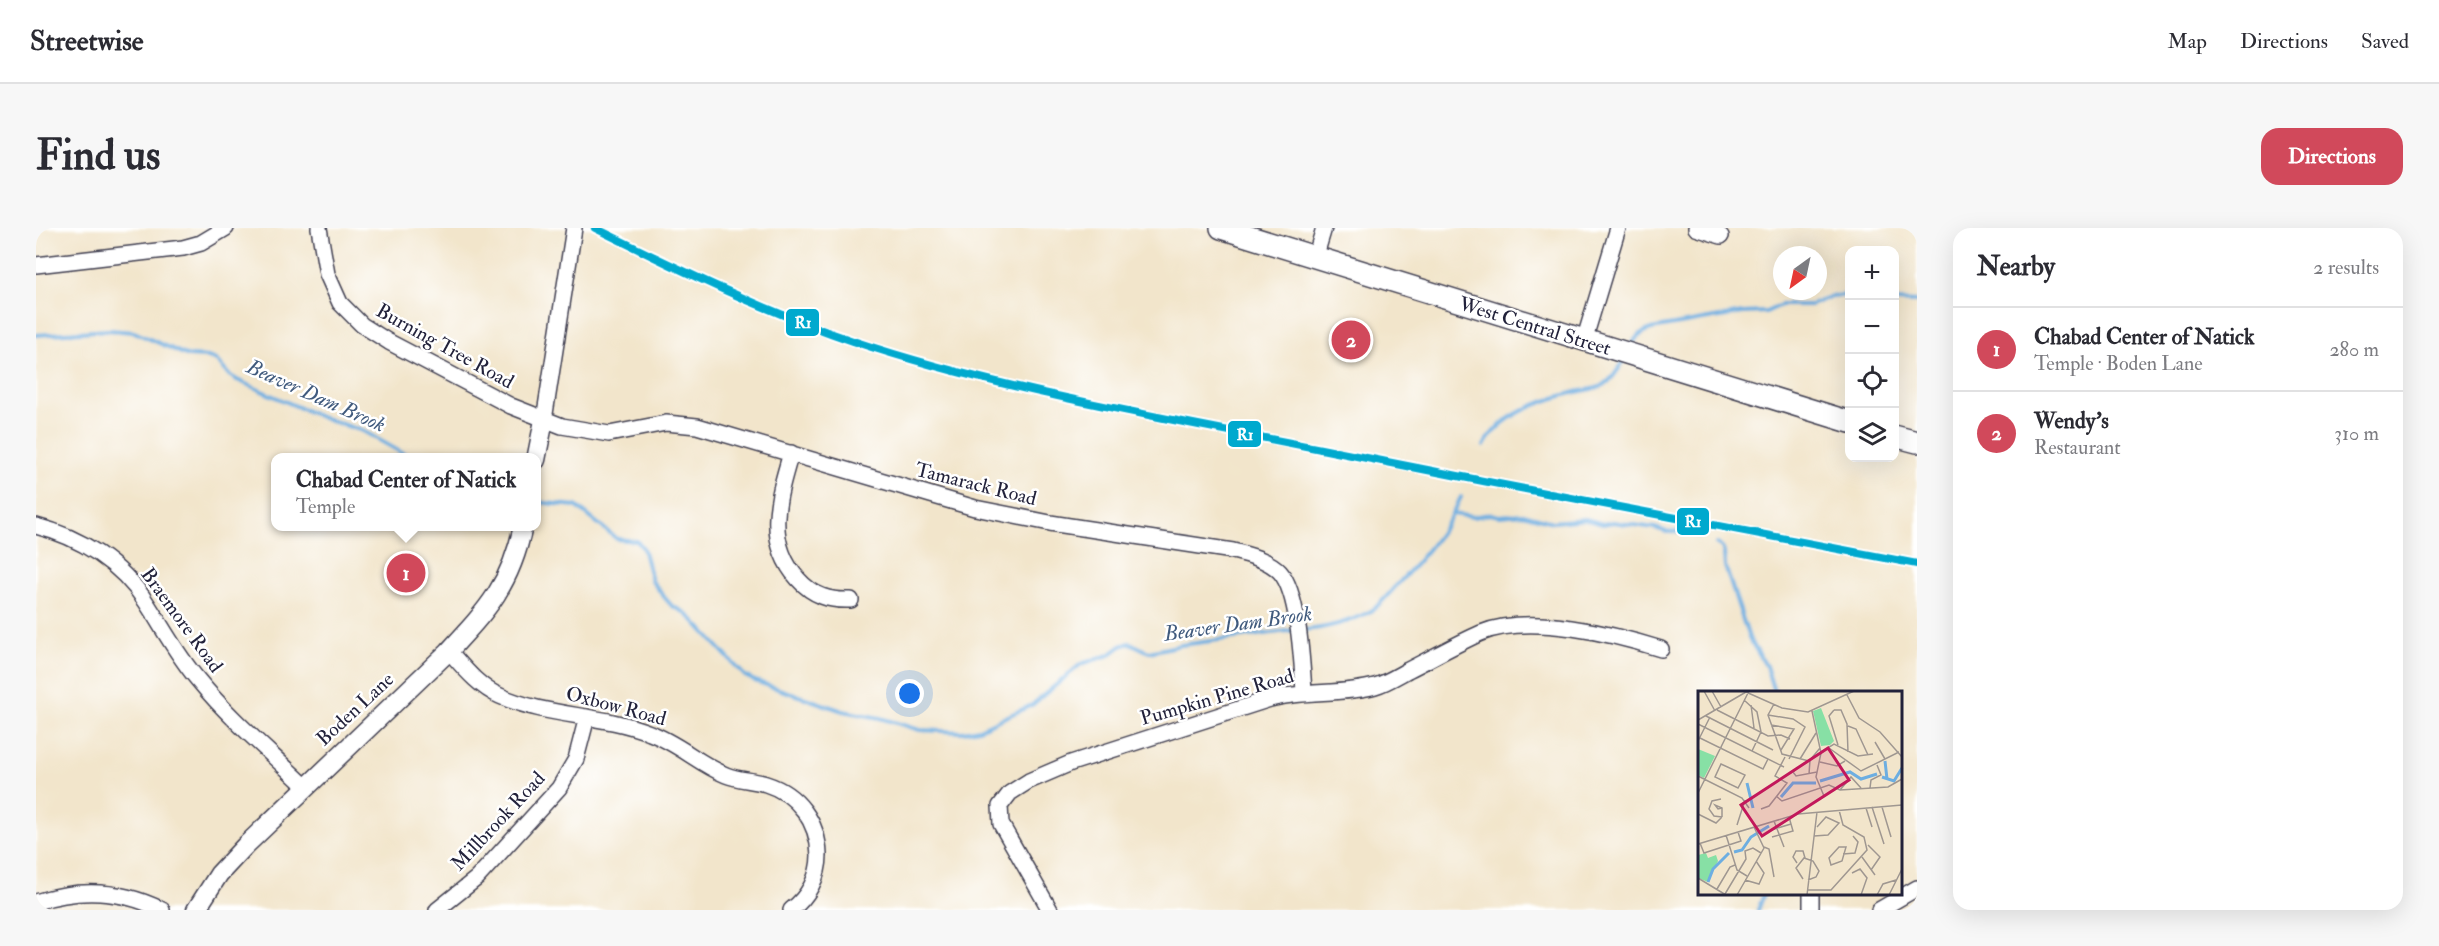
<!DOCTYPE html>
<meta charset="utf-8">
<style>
:root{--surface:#fff;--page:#f7f7f7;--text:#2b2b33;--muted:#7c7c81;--line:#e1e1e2;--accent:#d1495b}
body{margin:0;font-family:"IM FELL Double Pica",serif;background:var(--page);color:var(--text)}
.controls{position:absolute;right:18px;top:18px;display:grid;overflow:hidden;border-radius:12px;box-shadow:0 6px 24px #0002}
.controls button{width:54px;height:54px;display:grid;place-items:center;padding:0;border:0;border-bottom:2px solid var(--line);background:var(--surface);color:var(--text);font:30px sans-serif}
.compass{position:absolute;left:1737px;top:18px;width:54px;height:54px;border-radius:50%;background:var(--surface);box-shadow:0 6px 24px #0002;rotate:213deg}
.you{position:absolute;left:874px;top:466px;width:21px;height:21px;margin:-15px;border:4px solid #fff;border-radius:50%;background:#1a73e8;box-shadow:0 0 0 9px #1a73e833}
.badge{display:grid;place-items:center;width:39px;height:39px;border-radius:50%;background:var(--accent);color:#fff;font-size:20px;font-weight:700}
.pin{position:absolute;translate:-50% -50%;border:3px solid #fff;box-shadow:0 2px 6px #0006}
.popup{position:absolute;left:235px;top:225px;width:270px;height:78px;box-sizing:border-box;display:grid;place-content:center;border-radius:12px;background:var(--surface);filter:drop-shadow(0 2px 4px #0005);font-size:20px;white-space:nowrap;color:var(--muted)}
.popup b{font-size:22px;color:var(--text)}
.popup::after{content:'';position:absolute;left:50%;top:100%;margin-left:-12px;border:12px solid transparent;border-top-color:var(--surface)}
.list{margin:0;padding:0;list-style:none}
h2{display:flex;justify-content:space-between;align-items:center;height:78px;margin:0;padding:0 24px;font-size:26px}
h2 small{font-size:20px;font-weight:400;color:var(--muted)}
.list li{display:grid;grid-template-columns:39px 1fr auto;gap:18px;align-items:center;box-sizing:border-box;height:84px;padding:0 24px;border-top:2px solid var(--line)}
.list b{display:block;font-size:22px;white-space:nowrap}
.list p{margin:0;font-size:20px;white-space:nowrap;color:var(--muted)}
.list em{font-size:20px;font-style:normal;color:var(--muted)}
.icon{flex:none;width:33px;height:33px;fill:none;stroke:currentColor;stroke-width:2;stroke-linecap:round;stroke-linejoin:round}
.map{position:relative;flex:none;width:1881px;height:682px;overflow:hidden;border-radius:18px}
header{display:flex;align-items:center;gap:36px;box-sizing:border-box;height:84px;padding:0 30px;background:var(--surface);border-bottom:2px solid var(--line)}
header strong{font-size:28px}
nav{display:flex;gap:33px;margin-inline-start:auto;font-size:21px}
.intro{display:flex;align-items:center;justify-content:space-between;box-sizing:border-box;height:144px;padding:0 36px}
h1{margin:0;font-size:42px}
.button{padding:15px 27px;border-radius:18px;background:var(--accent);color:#fff;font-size:21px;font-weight:700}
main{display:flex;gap:36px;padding:0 36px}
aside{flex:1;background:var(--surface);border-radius:18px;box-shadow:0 6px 24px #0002}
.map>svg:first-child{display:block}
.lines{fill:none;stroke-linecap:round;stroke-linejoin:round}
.stream{stroke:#6daee1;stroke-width:4}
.minor-casing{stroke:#413f51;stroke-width:18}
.tertiary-casing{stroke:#413f51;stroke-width:21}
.secondary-casing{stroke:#413f51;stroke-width:24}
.minor{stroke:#fff;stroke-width:15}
.tertiary{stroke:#fff;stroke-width:18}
.secondary{stroke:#fff;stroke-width:21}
.rail-1-casing{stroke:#fff;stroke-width:12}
.rail-1{stroke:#00a9ce;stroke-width:8}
.labels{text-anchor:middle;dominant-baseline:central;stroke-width:5;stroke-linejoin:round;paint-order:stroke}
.street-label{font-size:20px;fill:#22223b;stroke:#fff}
.water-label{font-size:21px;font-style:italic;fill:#405a7d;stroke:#fff}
.inset-river{fill:none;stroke:#6daee1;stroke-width:3}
.inset-road{fill:none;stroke:#9f9791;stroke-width:1.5}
.view{fill:#c2185b;fill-opacity:0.15;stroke:#c2185b;stroke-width:3}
.inset-edge{fill:none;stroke:#22223b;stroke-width:3}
.line-badge{stroke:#fff;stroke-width:2}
.badge-label{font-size:16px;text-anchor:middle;font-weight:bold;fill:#fff}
</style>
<header>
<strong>Streetwise</strong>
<nav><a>Map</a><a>Directions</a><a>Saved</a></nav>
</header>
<div class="intro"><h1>Find us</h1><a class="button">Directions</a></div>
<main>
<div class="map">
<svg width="1881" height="682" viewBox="0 0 1881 682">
<rect width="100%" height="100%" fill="#fff"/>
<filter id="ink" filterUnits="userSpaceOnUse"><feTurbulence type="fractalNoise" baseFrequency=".0167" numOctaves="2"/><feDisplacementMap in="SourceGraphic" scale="12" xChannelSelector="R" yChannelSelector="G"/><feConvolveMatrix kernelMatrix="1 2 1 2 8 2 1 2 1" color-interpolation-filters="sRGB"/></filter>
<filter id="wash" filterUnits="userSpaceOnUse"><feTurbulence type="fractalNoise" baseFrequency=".008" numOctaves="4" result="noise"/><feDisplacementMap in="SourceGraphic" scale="24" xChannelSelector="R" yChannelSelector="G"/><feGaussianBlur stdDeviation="1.35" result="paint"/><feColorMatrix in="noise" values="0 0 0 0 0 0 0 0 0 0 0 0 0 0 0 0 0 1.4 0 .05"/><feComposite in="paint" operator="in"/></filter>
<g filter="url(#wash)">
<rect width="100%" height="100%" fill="#f2e5cb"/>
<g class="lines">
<path class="stream" d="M1858 73 1881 74
M0 107 73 102 98 104 152 128 172 129 180 132 193 147 201 152 287 190 327 203 375 230
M1594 120C1599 110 1604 105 1615 101L1707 85 1730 84 1745 77H1775L1796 68 1814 67
M1448 218C1463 187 1505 173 1536 165 1547 162 1558 162 1568 157 1577 151 1583 141 1588 132
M500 274 540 278 581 311 601 313 607 320 616 353 629 370 636 378 648 384 658 393 709 448 719 453 807 483 844 490 884 502 927 504 943 501 996 477 1045 436 1073 427 1085 418 1094 415 1113 424 1145 417 1259 402
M1417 286 1437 289 1454 286 1463 288 1487 286 1517 294 1549 291 1567 296 1577 294 1619 300 1631 304 1647 303 1663 308
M1681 316 1686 319 1688 325 1689 338 1713 410 1730 438 1738 464
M1266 402C1288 401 1314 394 1333 384 1344 378 1351 367 1360 358 1386 330 1409 304 1425 269
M1722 682 1728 666"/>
</g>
</g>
<g filter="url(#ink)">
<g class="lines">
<g class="minor-casing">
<path id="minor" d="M283 0 291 46 304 75 326 97 353 114 475 178 526 198 573 206 630 195 661 198 939 280 1014 295 1197 323C1213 327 1233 332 1244 344 1263 365 1266 436 1268 464
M1660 0 1685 8
M1279 30 1288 0
M0 37 147 20 165 15 190 0
M1548 113 1582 0
M508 192 538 0
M755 225C742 269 728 313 762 351 777 368 794 373 815 372
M0 298C44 309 85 335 110 374 127 400 142 429 163 453 194 491 234 524 270 559
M413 423C428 440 443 459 464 468 511 489 567 486 614 505 642 515 663 536 690 547 702 552 717 552 730 556 762 566 782 594 783 627 783 649 772 669 755 682
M1775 666V682
M0 674C43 660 86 662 126 682
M401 682 441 650 523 560 540 531 551 489
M1014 682 965 596 964 578 974 565 993 553 1035 535 1234 471C1269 462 1306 467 1339 458 1350 455 1361 448 1372 442 1396 430 1420 416 1445 405 1493 385 1577 406 1625 421
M1843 682 1881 660"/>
</g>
<g class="tertiary-casing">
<path id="tertiary" d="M500 232 508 192
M160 682 183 646 209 618 413 423C452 381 475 356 487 298"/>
</g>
<g class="secondary-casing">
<path id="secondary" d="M1185 0 1814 194
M1858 208 1881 214"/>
</g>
<use href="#minor" class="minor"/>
<use href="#tertiary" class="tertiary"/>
<use href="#secondary" class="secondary"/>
<g class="rail-1-casing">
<path id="rail-1" d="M559 0C644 42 728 83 817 113 967 163 1125 189 1280 220 1480 260 1680 298 1881 336"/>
</g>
<use href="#rail-1" class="rail-1"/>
</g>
</g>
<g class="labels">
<g class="street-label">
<text transform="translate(1499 98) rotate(17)">West Central Street</text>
<text transform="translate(409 118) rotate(29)">Burning Tree Road</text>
<text transform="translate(940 256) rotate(14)">Tamarack Road</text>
<text transform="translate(146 392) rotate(54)">Braemore Road</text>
<text transform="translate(1181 469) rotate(-16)">Pumpkin Pine Road</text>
<text transform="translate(580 478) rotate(15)">Oxbow Road</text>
<text transform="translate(319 481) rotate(-43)">Boden Lane</text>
<text transform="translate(462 593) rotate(-47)">Millbrook Road</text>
</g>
<g class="water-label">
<text transform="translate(280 168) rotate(24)">Beaver Dam Brook</text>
<text transform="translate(1202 396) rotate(-8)">Beaver Dam Brook</text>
</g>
</g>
<g transform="translate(1662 463)">
<rect width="204" height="204" fill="#f2e5cb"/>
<path d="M123 17 136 50 132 54 123 55 115 20ZM0 58 17 65 6 87 0 84ZM8 162 10 167 18 164 20 170 10 191 0 187V164Z" fill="#87e0a5"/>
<path class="inset-river" d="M187 70 189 88M184 86 196 90 204 77M122 90 152 81 163 88 179 83M49 92 55 117M83 106 95 92H118M36 161 44 159 53 146 71 135M10 191 15 178 31 162"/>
<path class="inset-road" d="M6 0 17 20M14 0 23 16M48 1 84 17 110 21 156 0M149 4 161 27 182 41 204 66M46 9 59 21 63 41 54 60M76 13 70 24 84 63 111 70M53 14 56 37M19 19 70 45 83 44 92 48M136 19H143L149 33 150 61M136 19 131 25 140 54M114 20 123 62 118 86 126 105M70 24 95 28 107 36 91 68M8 25 75 59M0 29 48 1M0 33 86 76M73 34 96 38 83 59M150 35 158 38 170 64M2 47 65 78 70 68M0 50 12 26M177 51 187 68M131 57 163 80 201 61M123 61 136 53 160 65 175 63M102 68 118 42M122 71 139 75 147 70M23 73 47 84 40 97 17 86ZM99 77 95 81 98 85 119 81M111 83 112 69 122 57M0 85 44 107 51 117M172 97 173 89 183 84 179 74M142 99 153 86 163 97M0 102 51 0M78 105 84 110 131 94 142 99 190 96 204 88M23 108 14 110 11 118 16 125 24 126M174 116 186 153M184 116 193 146M168 117 174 136M63 118 71 115 89 92 77 85 87 66M0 123 18 132 24 126M24 126V117L17 114 20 118 24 117M76 130 86 156M39 134 47 109M73 139 93 133M28 144 39 179 49 185M116 145 130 144 141 132 128 126 119 136M74 146 95 140 91 126M2 152 6 162 43 150 40 141M0 153 100 123 204 114M170 154 182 166 173 179M66 156 71 158 76 186M141 156H148L144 170 133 174 131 167ZM145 163 157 162 160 151 155 145M164 166 177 184M99 172 95 166 98 160H105L107 167M154 182 162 178 169 187 163 204M0 187 28 204M105 188 98 177 106 167 115 170 121 180 118 186 110 189M47 189 61 193 66 182 58 170M19 198 32 176 37 174M109 199H133L169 159 166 146 145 134 141 119M27 203 48 168 47 160 55 157 63 162M39 204 66 157 56 136M109 204 119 121M179 204 185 193 198 189M191 204 204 178"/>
<path class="view" d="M130 57 151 89 64 145 43 114Z"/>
<rect width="204" height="204" class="inset-edge"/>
</g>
<g class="line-badge">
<rect x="749" y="80" width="35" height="29" rx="6" fill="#00a9ce"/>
<rect x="1191" y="192" width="35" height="28" rx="6" fill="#00a9ce"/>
<rect x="1640" y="279" width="34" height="29" rx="6" fill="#00a9ce"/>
</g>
<g class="badge-label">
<text x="767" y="100">R1</text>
<text x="1209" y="212">R1</text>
<text x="1657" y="299">R1</text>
</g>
</svg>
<div class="controls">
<button>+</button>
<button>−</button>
<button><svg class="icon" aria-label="locate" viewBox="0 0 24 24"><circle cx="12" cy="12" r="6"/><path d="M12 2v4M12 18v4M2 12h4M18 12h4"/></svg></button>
<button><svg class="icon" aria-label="layers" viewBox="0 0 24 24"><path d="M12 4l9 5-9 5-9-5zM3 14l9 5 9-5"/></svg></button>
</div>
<svg class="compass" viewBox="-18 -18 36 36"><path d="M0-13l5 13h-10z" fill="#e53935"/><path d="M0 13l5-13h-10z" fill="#7c7c81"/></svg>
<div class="you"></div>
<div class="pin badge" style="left:370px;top:345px">1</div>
<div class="popup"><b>Chabad Center of Natick</b>Temple</div>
<div class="pin badge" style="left:1315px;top:112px">2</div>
</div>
<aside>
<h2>Nearby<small>2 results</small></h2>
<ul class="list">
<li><span class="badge">1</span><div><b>Chabad Center of Natick</b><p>Temple · Boden Lane</p></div><em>280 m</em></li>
<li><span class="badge">2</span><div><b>Wendy's</b><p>Restaurant</p></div><em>310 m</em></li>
</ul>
</aside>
</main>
